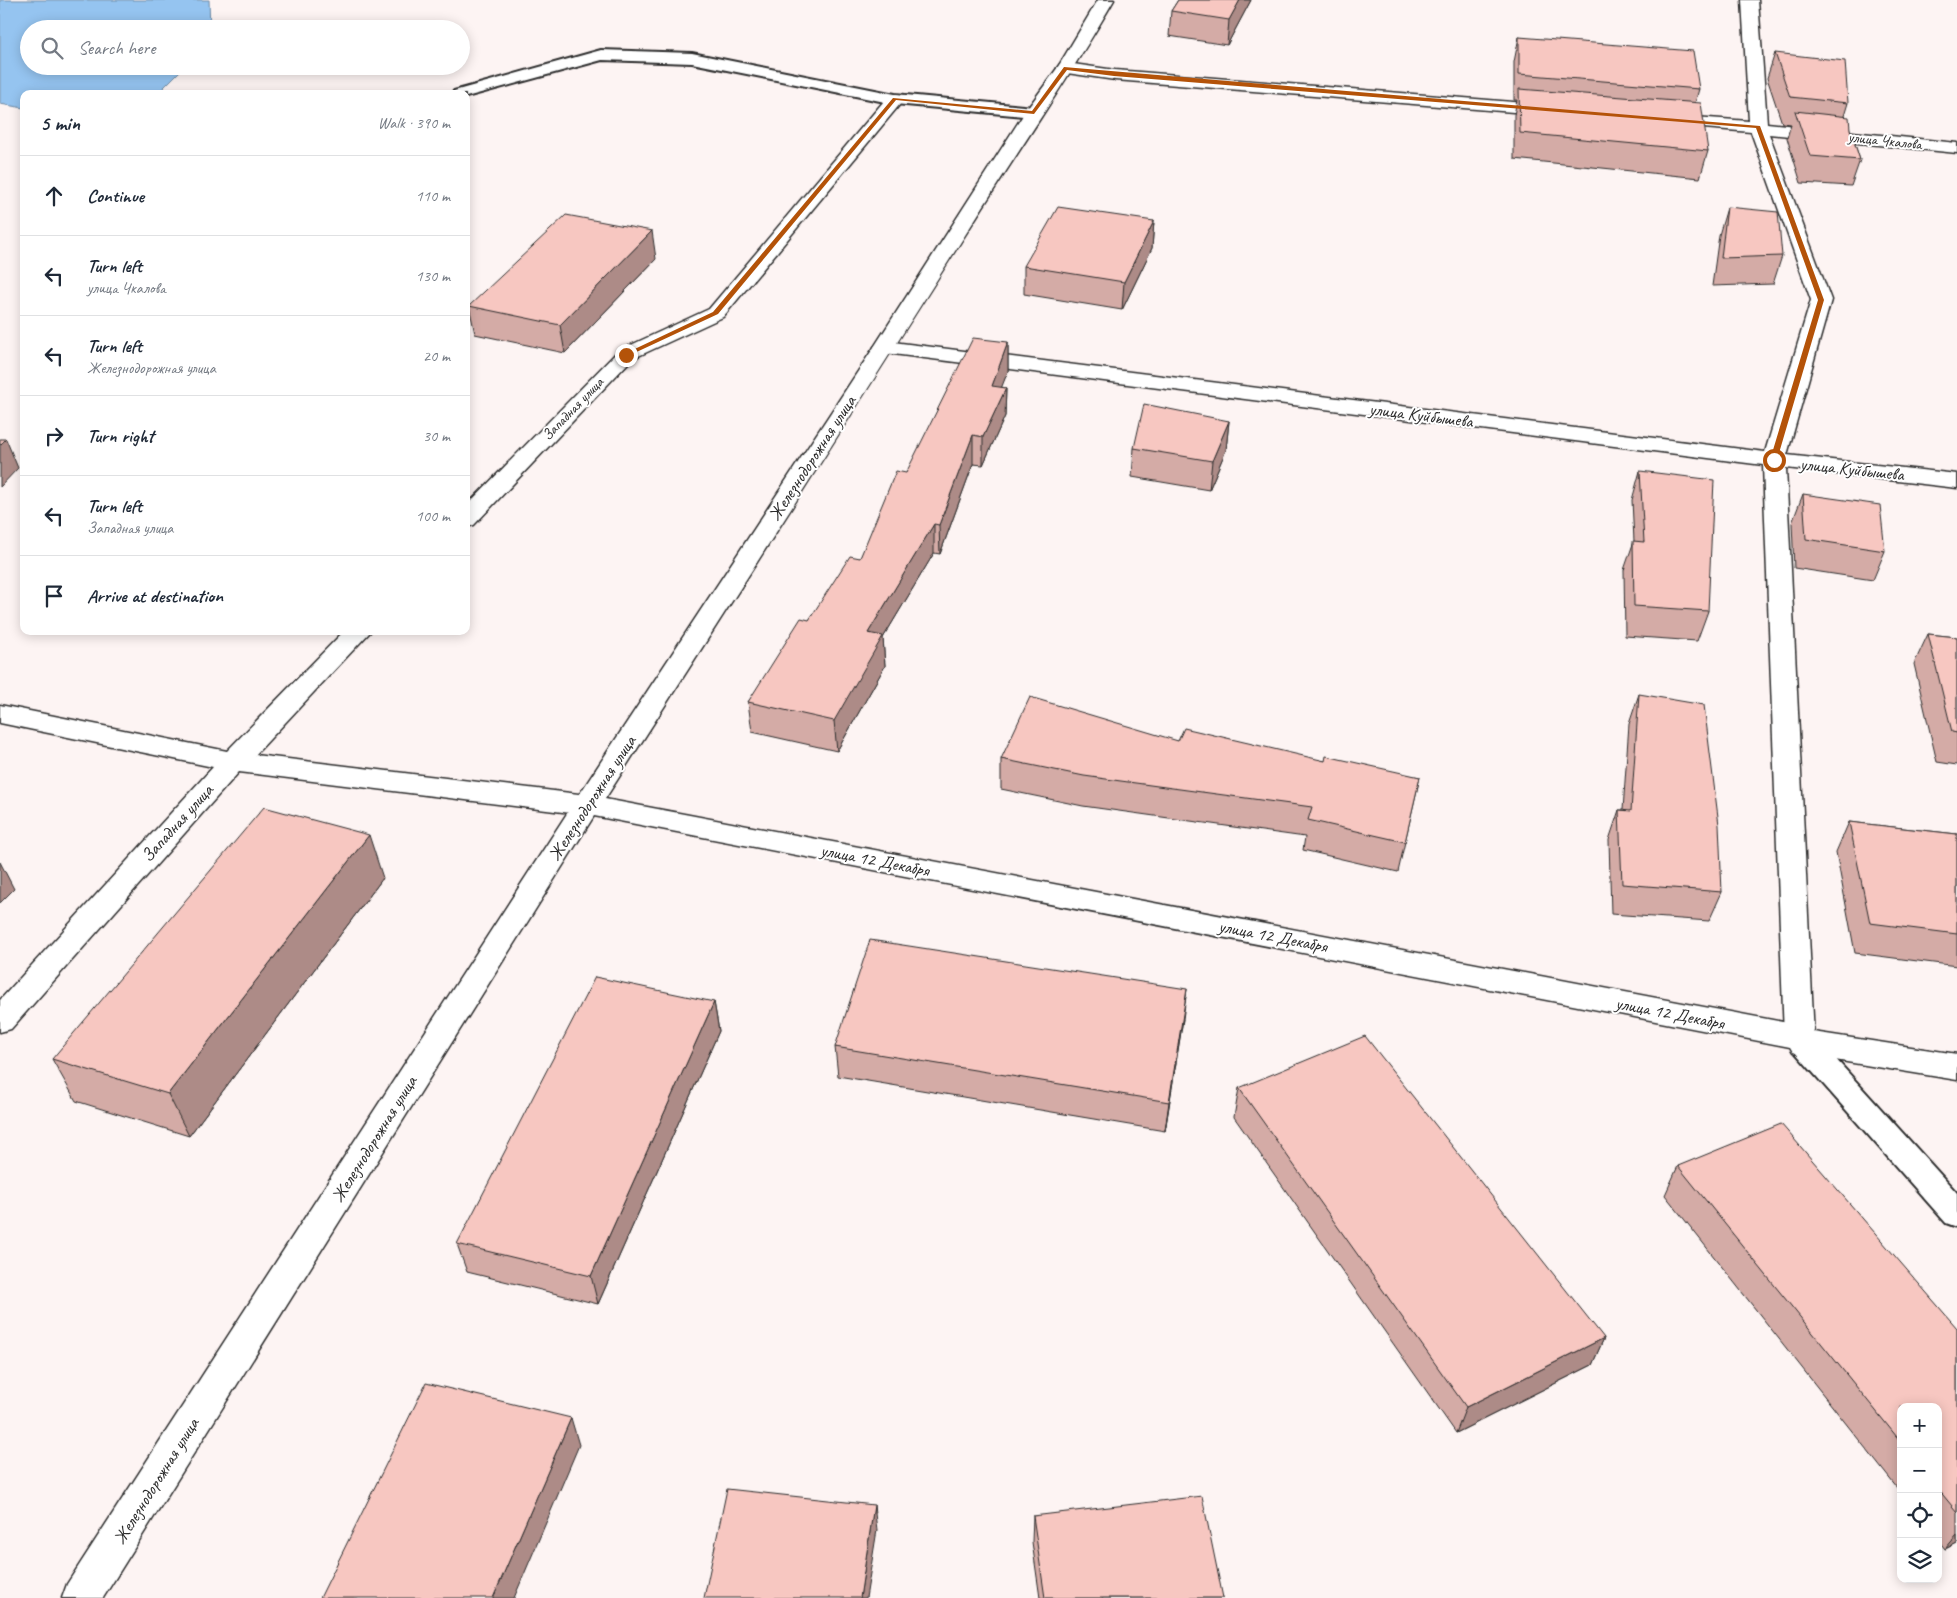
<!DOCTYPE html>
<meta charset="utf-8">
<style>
:root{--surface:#fff;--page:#f6f6f7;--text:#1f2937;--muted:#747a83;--line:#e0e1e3}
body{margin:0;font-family:Caveat,sans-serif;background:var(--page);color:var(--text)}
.controls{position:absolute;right:15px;bottom:15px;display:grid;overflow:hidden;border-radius:10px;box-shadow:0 2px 12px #0003}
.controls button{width:45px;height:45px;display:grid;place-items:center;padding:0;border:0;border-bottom:1px solid var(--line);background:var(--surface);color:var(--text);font:25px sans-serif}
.stop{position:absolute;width:15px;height:15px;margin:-11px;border:4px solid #b45309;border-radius:50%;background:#fff}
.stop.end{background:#b45309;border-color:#fff;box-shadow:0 1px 5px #0008}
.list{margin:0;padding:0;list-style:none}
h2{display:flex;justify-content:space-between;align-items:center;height:65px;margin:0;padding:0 20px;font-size:21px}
h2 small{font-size:16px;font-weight:400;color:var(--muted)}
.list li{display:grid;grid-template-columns:32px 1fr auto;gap:15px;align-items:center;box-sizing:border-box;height:80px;padding:0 20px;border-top:1px solid var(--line)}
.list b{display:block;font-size:19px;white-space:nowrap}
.list p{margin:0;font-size:16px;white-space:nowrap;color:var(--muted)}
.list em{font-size:16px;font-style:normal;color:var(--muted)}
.icon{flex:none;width:28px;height:28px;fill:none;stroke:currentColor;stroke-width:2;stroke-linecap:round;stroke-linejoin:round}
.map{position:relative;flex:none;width:1957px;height:1598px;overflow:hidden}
.search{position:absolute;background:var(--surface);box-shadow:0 2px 12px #0003;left:20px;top:20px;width:450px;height:55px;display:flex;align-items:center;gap:12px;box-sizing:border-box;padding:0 18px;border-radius:28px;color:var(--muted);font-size:19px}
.panel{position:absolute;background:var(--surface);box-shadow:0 2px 12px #0003;left:20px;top:90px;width:450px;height:545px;border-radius:10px}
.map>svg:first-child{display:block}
.water{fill:#95c4f0;stroke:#6b87a1}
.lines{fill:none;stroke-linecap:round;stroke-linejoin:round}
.lane-casing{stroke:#2b2b2b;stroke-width:4}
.street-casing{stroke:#2b2b2b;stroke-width:3}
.secondary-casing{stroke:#2b2b2b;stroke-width:3}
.lane{fill:#fff;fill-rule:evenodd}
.street{fill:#fff;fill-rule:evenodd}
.secondary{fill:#fff;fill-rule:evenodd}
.wall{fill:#d4aba6;stroke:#2b2b2b}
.shaded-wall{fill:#ad8b87;stroke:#2b2b2b}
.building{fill:#f7c7c1;stroke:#2b2b2b}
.route{fill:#b45309}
.labels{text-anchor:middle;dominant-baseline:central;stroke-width:4;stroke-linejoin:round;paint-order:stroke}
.far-street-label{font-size:15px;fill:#2b2b2b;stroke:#fff}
.street-label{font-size:18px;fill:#2b2b2b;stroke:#fff}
</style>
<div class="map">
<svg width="1957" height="1598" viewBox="0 0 1957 1598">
<rect width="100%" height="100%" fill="#fdf4f3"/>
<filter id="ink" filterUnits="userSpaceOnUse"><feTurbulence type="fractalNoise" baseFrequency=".02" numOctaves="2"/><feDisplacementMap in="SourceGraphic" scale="10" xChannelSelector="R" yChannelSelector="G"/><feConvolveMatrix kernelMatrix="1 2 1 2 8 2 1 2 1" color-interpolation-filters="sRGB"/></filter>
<g filter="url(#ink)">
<path class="water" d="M0 0H209L210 29H29V66H185L157 94H24V108L0 104Z"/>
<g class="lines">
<g class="lane-casing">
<path id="lane" d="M601 50 692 53 895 94 1034 107 1040 109 1042 112 1040 115 1034 117 895 104 692 63 602 60 466 97V94H452L454 91Z
M1804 1032 1814 1035 1957 1193V1227L1946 1223 1794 1051 1790 1043 1794 1035Z"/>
</g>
<g class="street-casing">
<path id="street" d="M1742 0H1758L1767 123 1957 143V153L1769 134 1831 300 1787 455 1957 474V488L1786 468 1814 1037 1810 1046 1799 1049 1788 1046 1784 1037 1763 465 885 353 878 351 874 347 878 343 885 341 1765 452 1811 300 1751 132 1667 125 1661 124 1658 120 1661 116 1667 115 1749 121Z
M1066 63 1115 70 1552 105 1558 106 1561 110 1558 114 1552 115 1115 80 1060 72 1057 68 1060 64Z
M895 94 901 95 904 99 901 103 723 317 632 359 474 525 466 527V506L618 351 709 309 889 95Z
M344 631H371L255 755 587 795 597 798 601 805 597 812 587 815 239 772 11 1029 0 1032V1000L213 767 0 723V705L227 751Z"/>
</g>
<g class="secondary-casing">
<path id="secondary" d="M1098 0H1114C1072 73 1024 142 979 213 856 409 730 604 605 799L1799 1025 1810 1028 1813 1032 1957 1054V1080L1804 1055 1793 1052 1790 1047 594 816 103 1598H62L67 1584 577 798 874 347 1025 112 1058 67Z"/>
</g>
<use href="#lane" class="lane"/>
<use href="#street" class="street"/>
<use href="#secondary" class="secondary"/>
</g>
<path class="wall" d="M1178 0H1251L1227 45 1169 36 1171 11Z
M1519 37 1699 89 1695 103 1708 151 1700 178 1514 159V115L1517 100H1514V62Z
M1775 53 1848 103 1844 116 1850 129 1860 160 1851 186 1801 183 1787 138 1791 124 1782 123 1767 78Z
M1727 208 1782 256 1773 284 1712 286 1719 235Z
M1154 221 1152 248 1122 310 1024 294V266Z
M656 259 565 353 475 334 469 306Z
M1008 342V371L1001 387 1006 388 1005 416 983 465 973 464 940 554 934 553 883 638 885 666 837 751 752 732 748 702 809 620 860 558 906 473Z
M1229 421 1226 450 1209 490 1132 477 1134 448Z
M1640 471 1708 611 1697 641 1625 636 1624 570 1634 541 1632 500Z
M1803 494 1885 551 1873 580 1794 568 1792 523Z
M1928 634 1957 637V765L1937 762 1914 664Z
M1639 694 1722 892 1709 921 1611 914 1609 840 1619 810H1623L1629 724Z
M1178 741 1325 761 1420 777 1398 872 1303 850 1305 837 1083 806 1001 789V759Z
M1849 822 1957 834V966L1855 953 1836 852Z
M383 878 189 1136 76 1101 52 1059Z
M714 1002 719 1031 598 1304 467 1272 457 1244Z
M1183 1019 1165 1131 838 1076 835 1047Z
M1239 1088 1604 1338 1592 1365 1456 1433 1234 1117Z
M1678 1166 1957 1328V1543L1945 1549 1938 1540V1407H1901V1493L1665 1195Z
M1033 1516 1223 1598H1040L1032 1542Z"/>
<path class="shaded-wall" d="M1240 0H1251L1227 45 1229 20Z
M1154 221 1152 248 1122 310 1124 282Z
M652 231 656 259 565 353 560 325Z
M1008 342V371L991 414 992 386Z
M1006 388 1005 416 983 465V437Z
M1229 421 1226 450 1209 490 1212 461Z
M973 435V464L940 554 939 525Z
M6 439 18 468 0 487V445Z
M934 524V553L883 638 885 666 837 751 834 721 868 633Z
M369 835 383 878 189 1136 168 1094Z
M0 862 14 889 0 903Z
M1187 989 1183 1019 1165 1131 1169 1102Z
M714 1002 719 1031 598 1304 591 1276Z
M1604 1338 1592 1365 1456 1433 1466 1407Z
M571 1418 579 1445 514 1598H493Z
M874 1505 877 1530 866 1598H860Z
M1957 1535V1543L1945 1549Z"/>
<path class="building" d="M1178 0H1240L1229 20 1171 11Z
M1519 37 1693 51 1699 89 1519 74Z
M1775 53 1845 61 1848 103 1790 97Z
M1519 89 1701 103 1708 151 1520 133Z
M1795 111 1849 117 1850 129 1860 160 1810 156Z
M1058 207 1154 221 1124 282 1024 266Z
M1727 207 1778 212 1782 256 1721 258Z
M566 215 652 231 560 325 469 306Z
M973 338 1008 342 992 386 1006 388 983 437 973 435 939 525 934 524 868 633 883 636 834 721 748 702 801 618 809 620 850 556 860 558 896 471 906 473Z
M1144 404 1229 421 1212 461 1134 448Z
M0 439H6L0 445Z
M1640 471 1714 480 1708 611 1634 606 1633 541 1644 542Z
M1803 494 1880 505 1885 551 1806 539Z
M1928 634 1957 637V733L1952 732Z
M1639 694 1704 705 1719 825 1722 892 1622 884 1619 810 1631 811Z
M1030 697 1178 741 1184 728 1325 761 1326 756 1420 777 1405 842 1308 820 1312 807 1084 776 1001 759Z
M264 807 369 835 168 1094 52 1059Z
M1849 822 1957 834V934L1870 923Z
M870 940 1187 989 1169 1102 835 1047Z
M595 977 714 1002 591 1276 457 1244Z
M1365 1036 1604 1338 1466 1407 1239 1088Z
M1781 1124 1957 1328V1512L1938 1489V1407H1901V1442L1678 1166Z
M426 1383 571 1418 493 1598H320Z
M727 1489 874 1505 860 1598H704Z
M1202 1496 1223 1598H1045L1033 1516Z"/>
</g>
<path class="route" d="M1064 67 1760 126 1824 300 1777 460 1774 462 1770 460 1818 300 1756 128 1114 76 1067 70 1034 114 896 100 718 314 628 356 622 355 713 312 893 98 1032 111Z"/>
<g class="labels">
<g class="far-street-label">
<text transform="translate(1885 141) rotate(6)">улица Чкалова</text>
<text transform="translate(573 409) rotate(-46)">Западная улица</text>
</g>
<g class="street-label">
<text transform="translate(1421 415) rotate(7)">улица Куйбышева</text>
<text transform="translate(812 458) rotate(-57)">Железнодорожная улица</text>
<text transform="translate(1852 469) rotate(6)">улица Куйбышева</text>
<text transform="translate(592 798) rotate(-57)">Железнодорожная улица</text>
<text transform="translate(177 823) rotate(-48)">Западная улица</text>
<text transform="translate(875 860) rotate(11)">улица 12 Декабря</text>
<text transform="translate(1273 936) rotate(11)">улица 12 Декабря</text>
<text transform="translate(1670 1013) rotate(11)">улица 12 Декабря</text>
<text transform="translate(374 1139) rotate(-58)">Железнодорожная улица</text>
<text transform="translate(156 1481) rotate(-58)">Железнодорожная улица</text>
</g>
</g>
</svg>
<div class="controls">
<button>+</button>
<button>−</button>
<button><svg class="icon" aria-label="locate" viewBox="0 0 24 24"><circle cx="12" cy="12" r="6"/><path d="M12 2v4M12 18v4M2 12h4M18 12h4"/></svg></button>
<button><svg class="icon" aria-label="layers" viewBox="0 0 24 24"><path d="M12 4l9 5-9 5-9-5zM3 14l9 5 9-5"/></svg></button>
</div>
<div class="stop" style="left:1774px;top:460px"></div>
<div class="stop end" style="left:626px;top:355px"></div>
<div class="search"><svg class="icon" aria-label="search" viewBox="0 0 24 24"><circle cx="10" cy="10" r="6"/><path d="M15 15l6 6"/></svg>Search here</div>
<section class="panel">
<h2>5 min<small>Walk · 390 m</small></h2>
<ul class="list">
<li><svg class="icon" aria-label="ahead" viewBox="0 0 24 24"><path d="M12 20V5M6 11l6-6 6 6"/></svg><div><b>Continue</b></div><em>110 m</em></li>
<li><svg class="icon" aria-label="left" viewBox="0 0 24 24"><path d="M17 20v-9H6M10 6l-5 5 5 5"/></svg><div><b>Turn left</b><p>улица Чкалова</p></div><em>130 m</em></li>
<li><svg class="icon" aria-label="left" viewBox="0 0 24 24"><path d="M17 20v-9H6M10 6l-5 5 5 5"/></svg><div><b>Turn left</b><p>Железнодорожная улица</p></div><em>20 m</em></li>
<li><svg class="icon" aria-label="right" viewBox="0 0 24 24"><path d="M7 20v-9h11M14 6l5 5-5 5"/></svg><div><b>Turn right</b></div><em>30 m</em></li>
<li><svg class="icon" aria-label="left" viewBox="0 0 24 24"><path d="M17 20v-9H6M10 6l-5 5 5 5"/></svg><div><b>Turn left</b><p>Западная улица</p></div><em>100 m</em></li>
<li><svg class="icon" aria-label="arrive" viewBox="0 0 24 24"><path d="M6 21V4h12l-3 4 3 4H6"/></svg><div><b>Arrive at destination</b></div></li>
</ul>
</section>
</div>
